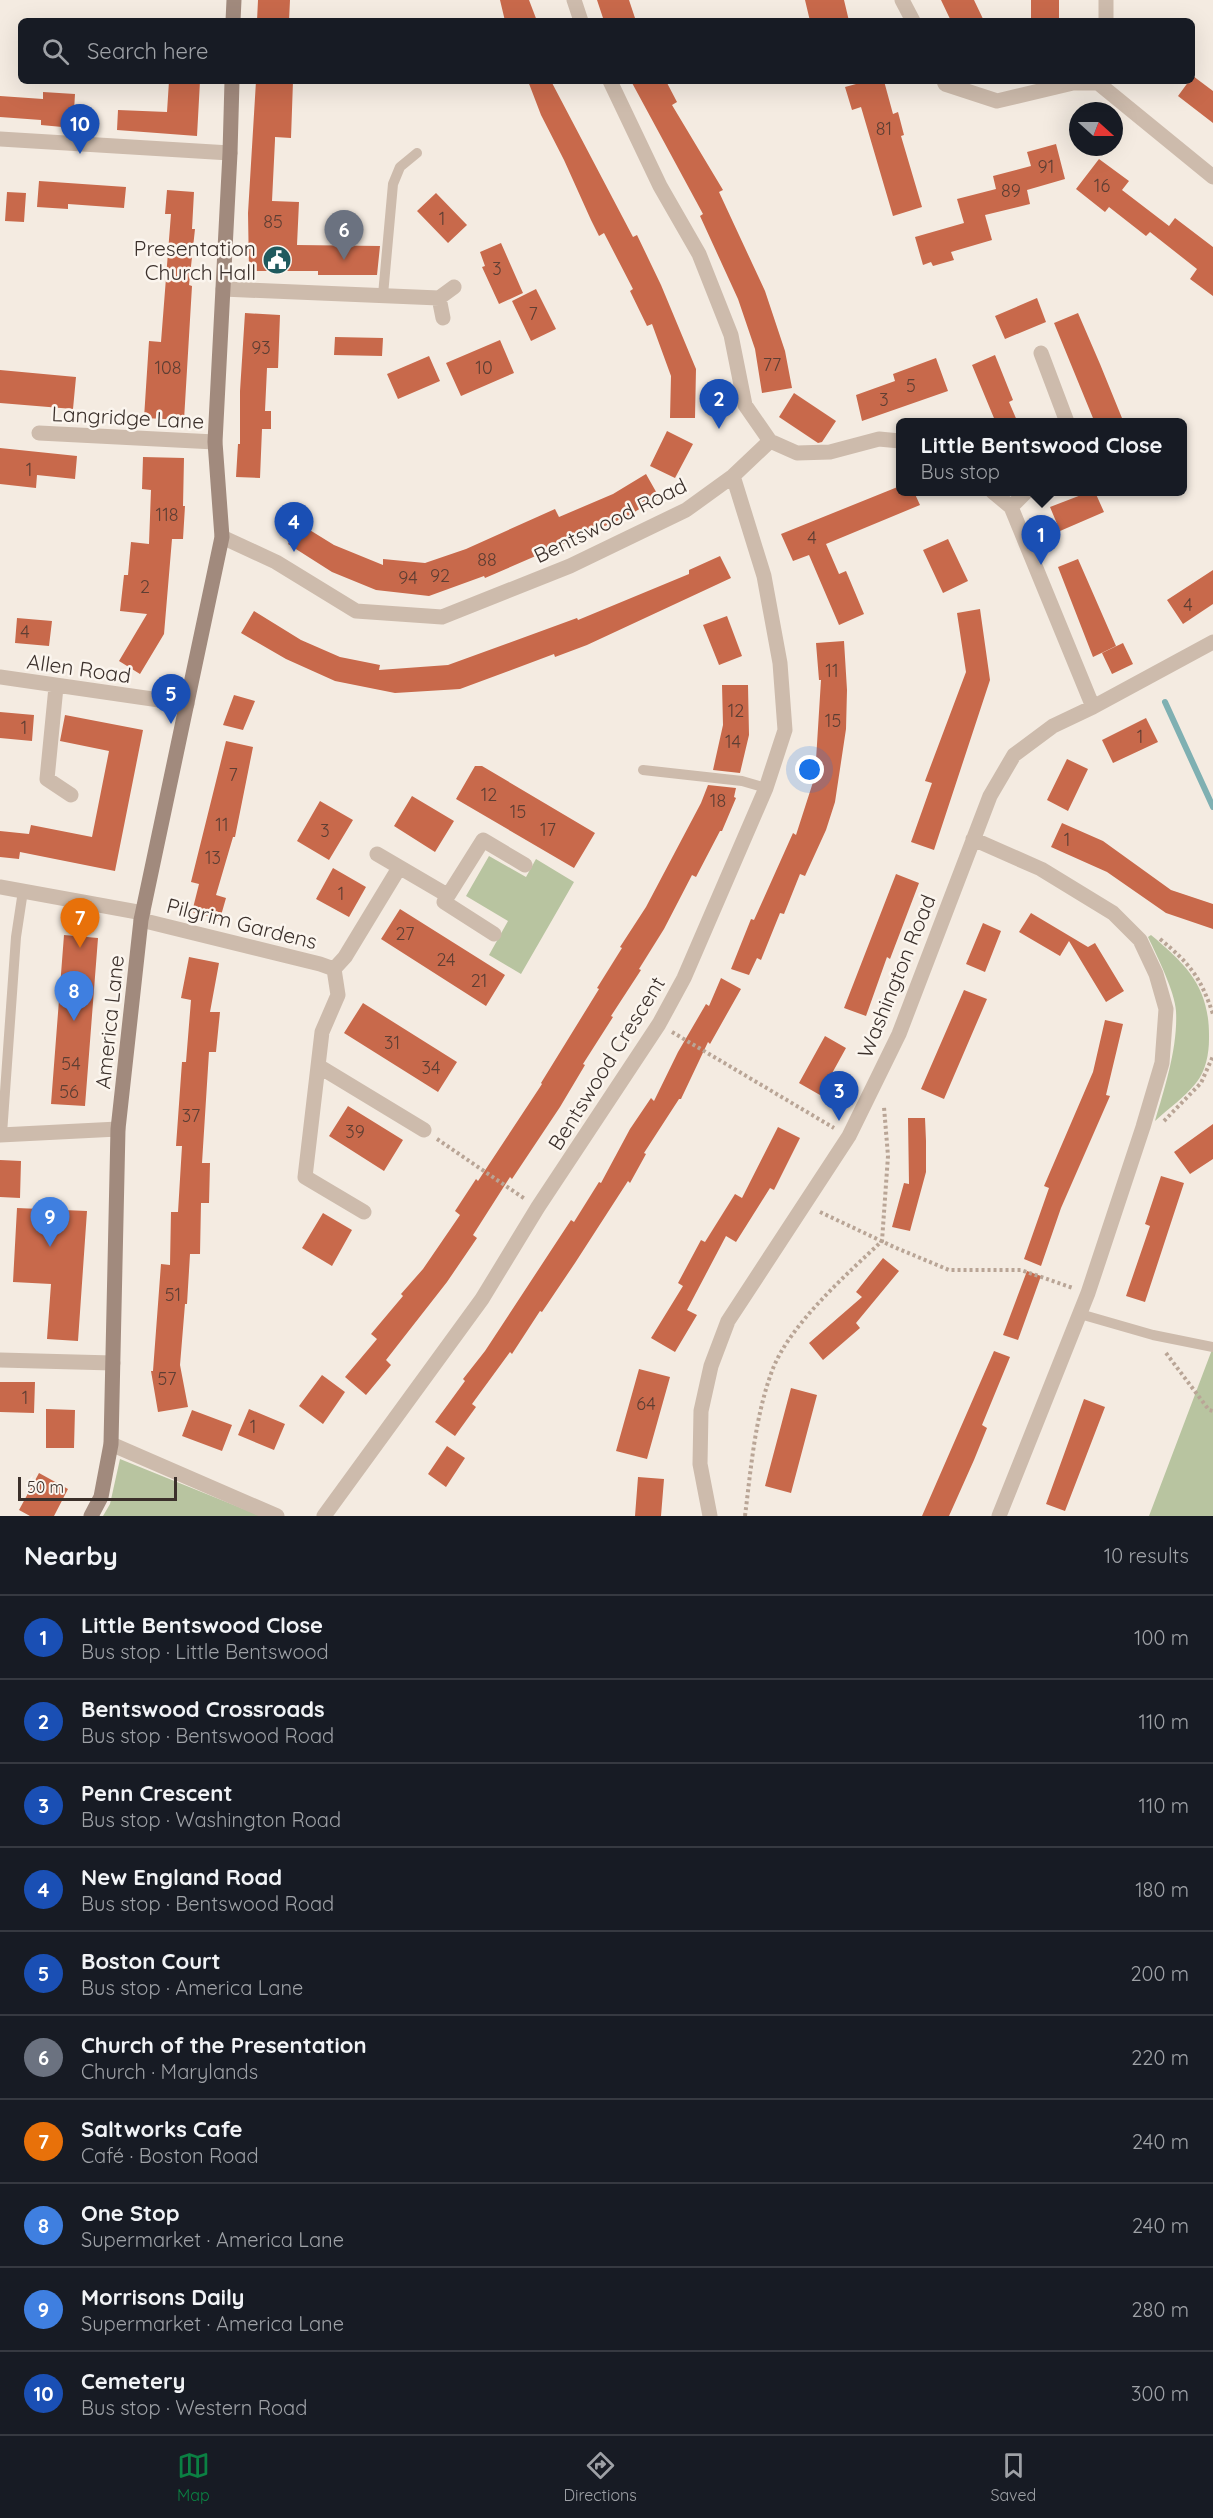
<!DOCTYPE html>
<meta charset="utf-8">
<style>
:root{--surface:#171b24;--page:#242831;--text:#f1f3f6;--muted:#9ea1a6;--line:#363941;--accent:#0b8043}
body{margin:0;font-family:Quicksand,sans-serif;background:var(--page);color:var(--text)}
.compass{position:absolute;left:1069px;top:102px;width:54px;height:54px;border-radius:50%;background:var(--surface);box-shadow:0 6px 24px #0002;rotate:111deg}
.scale{position:absolute;left:18px;bottom:15px;width:159px;box-sizing:border-box;padding-left:6px;border:3px solid #3b302b;border-top:0;font-size:16px;line-height:21px;white-space:nowrap;color:#3b302b;-webkit-text-stroke:4px #fbf5ee;paint-order:stroke}
.you{position:absolute;left:810px;top:770px;width:21px;height:21px;margin:-15px;border:4px solid #fff;border-radius:50%;background:#1a73e8;box-shadow:0 0 0 9px #1a73e833}
.badge{display:grid;place-items:center;width:39px;height:39px;border-radius:50%;background:var(--accent);color:#fff;font-size:20px;font-weight:700}
.pin{position:absolute;translate:-50% -50px;filter:drop-shadow(0 2px 3px #0008)}
.pin::after{content:'';position:absolute;top:32px;width:21px;height:18px;background:inherit;clip-path:polygon(0 0,100% 0,50% 100%)}
.popup{position:absolute;left:896px;top:418px;width:291px;height:78px;box-sizing:border-box;display:grid;place-content:center;border-radius:9px;background:var(--surface);filter:drop-shadow(0 2px 4px #0005);font-size:20px;white-space:nowrap;color:var(--muted)}
.popup b{font-size:22px;color:var(--text)}
.popup::after{content:'';position:absolute;left:50%;top:100%;margin-left:-12px;border:12px solid transparent;border-top-color:var(--surface)}
.list{margin:0;padding:0;list-style:none}
h2{display:flex;justify-content:space-between;align-items:center;height:78px;margin:0;padding:0 24px;font-size:26px}
h2 small{font-size:20px;font-weight:400;color:var(--muted)}
.list li{display:grid;grid-template-columns:39px 1fr auto;gap:18px;align-items:center;box-sizing:border-box;height:84px;padding:0 24px;border-top:2px solid var(--line)}
.list b{display:block;font-size:22px;white-space:nowrap}
.list p{margin:0;font-size:20px;white-space:nowrap;color:var(--muted)}
.list em{font-size:20px;font-style:normal;color:var(--muted)}
.icon{flex:none;width:33px;height:33px;fill:none;stroke:currentColor;stroke-width:2;stroke-linecap:round;stroke-linejoin:round}
.map{position:relative;flex:none;width:1213px;height:1516px;overflow:hidden}
.search{position:absolute;background:var(--surface);box-shadow:0 6px 24px #0002;left:18px;right:18px;top:18px;height:66px;display:flex;align-items:center;gap:15px;box-sizing:border-box;padding:0 21px;border-radius:9px;color:var(--muted);font-size:22px}
.sheet{height:918px;background:var(--surface)}
nav{display:flex;justify-content:space-around;align-items:center;box-sizing:border-box;height:84px;border-top:2px solid var(--line);background:var(--surface);font-size:16px;color:var(--muted)}
nav a{display:grid;justify-items:center;gap:3px}
nav .on{color:var(--accent)}
.map>svg:first-child{display:block}
.green{fill:#b8c4a0}
.lines{fill:none;stroke-linecap:round;stroke-linejoin:round}
.stream{stroke:#7fb0b2;stroke-width:6}
.building{fill:#c8694b}
.path{stroke:#b9a596;stroke-width:4;stroke-dasharray:3 3;stroke-linecap:butt}
.lane{stroke:#cdbbac;stroke-width:10}
.street{stroke:#cdbbac;stroke-width:15}
.secondary{stroke:#a18a7d;stroke-width:15}
.labels{text-anchor:middle;dominant-baseline:central;stroke-width:5;stroke-linejoin:round;paint-order:stroke}
.number-label{font-size:18px;fill:#5e3e33}
.poi-label{font-size:21px;fill:#3b302b;stroke:#fbf5ee;text-anchor:end}
.street-label{font-size:21px;fill:#3b302b;stroke:#fbf5ee}
</style>
<div class="map">
<svg width="1213" height="1516" viewBox="0 0 1213 1516">
<rect width="100%" height="100%" fill="#f4ebe1"/>
<path class="green" d="M489 856 526 877 536 859 574 882 521 974 489 955 508 921 466 896Z
M1151 935C1188 966 1210 988 1209 1039 1209 1053 1206 1071 1196 1083 1185 1097 1169 1108 1155 1121 1165 1087 1178 1047 1176 1011 1175 992 1157 956 1148 937Z
M1213 1347V1516H1149Z
M120 1459 261 1516H103L110 1504Z"/>
<g class="lines">
<path class="stream" d="M1165 702 1213 807"/>
</g>
<path class="building" d="M258 0H290L289 21H257Z
M500 0H529L537 21H505Z
M597 0H629L636 21H604Z
M805 0H844L849 21H810Z
M941 0H974L984 21H951Z
M1031 0H1059V20L1031 19Z
M1193 76 1213 91V123L1178 96 1189 81H1192Z
M169 81H200L197 136 117 130 118 110 167 112Z
M256 81H293L291 138 275 137V140L272 201 299 202 297 245 380 246 377 275H318V271H249L248 213Z
M528 81H551L633 237 637 235 661 285 696 369 695 418H670L671 376 652 324 647 326 630 291 633 289 604 233 599 236 591 220 564 160 541 115Z
M631 81H666L677 102 672 105 723 190 719 192 765 291 785 351 792 388 762 393 755 349 738 299 700 216 703 214Z
M867 81H884L893 114 898 112 904 135 901 136 922 207 893 216 861 107 852 110 845 87Z
M43 92 75 94 73 128 41 125V120L0 117V96L43 99Z
M1056 144 1065 179 1027 190 1030 204 985 215 992 240 951 252 954 260 933 266 931 262 923 265 915 237 964 223 957 199 996 189 993 176 1031 166 1027 152Z
M1099 159 1129 181 1122 190 1169 226 1175 218 1213 247V296L1190 279 1197 269 1150 232 1146 236 1109 207 1105 212 1076 189Z
M39 181 126 187 124 208 68 204V209L37 207Z
M167 190 194 192 192 229H195L189 285 192 286 184 420 144 418 149 341 161 342 171 214H165Z
M7 192 26 193 24 222 5 221Z
M436 193 467 225 448 243 417 211Z
M501 243 523 293 499 304 482 267 485 266 480 252Z
M536 289 556 329 531 341 512 301Z
M1037 298 1046 322 1005 339 995 316Z
M245 313 280 315 278 368H267L265 411H271V429H262L260 478 236 477 238 444H240V391Z
M1078 313 1100 364 1124 423H1095L1054 323Z
M335 337 383 338 382 356 334 355Z
M500 340 514 373 461 396 446 363Z
M995 355 1013 400 1009 402 1018 423H996L972 365Z
M429 356 440 381 398 399 387 374Z
M936 358 948 391 862 421 856 395 895 381 893 374Z
M0 370 76 377 73 409 0 403Z
M794 393 836 421 822 442 818 443 779 417Z
M667 431 693 444 675 478 650 466Z
M0 448 77 456 75 479 37 475 36 488 0 484Z
M143 457 184 458 183 506H185L183 539H172L164 634 140 674 119 661 147 614 120 611 124 575H128L131 542 149 544 151 490 142 489Z
M646 474 659 497 628 516 485 578 484 576 429 596 376 590 332 572 288 544 300 524 334 545 383 565V559L425 563 466 549 555 509 559 517 613 494Z
M900 486V492H914L920 505 826 544 839 574 846 571 864 614 839 625 809 555 793 561 781 534Z
M1089 492H1095L1104 512 1060 531 1050 507Z
M948 539 968 581 943 593 923 550Z
M720 556 731 578 587 645 555 657 554 654 460 689 395 693 335 681 286 659 241 633 254 611 301 640 340 657 380 665 379 670 448 665 577 618 578 620 689 574V570Z
M1078 559 1116 646 1093 657 1058 567Z
M1213 570V604L1183 624 1167 600Z
M980 609 990 680 934 850 911 842 932 783 925 781 966 672 957 613Z
M727 616 742 656 719 665 703 625Z
M17 618 52 621 49 646 15 643Z
M844 641 847 690 846 729 835 802 826 830 805 876 800 874 784 914 780 913 761 960 757 958 749 975 731 969 751 919 754 920 793 833 796 835 815 776 821 680H819L816 643Z
M1123 643 1133 664 1112 674 1102 653Z
M722 685H748L749 735 740 773 713 770 723 725Z
M234 695 255 701 243 730 223 725Z
M0 712 34 715 32 741 0 738Z
M65 715 143 730 115 871 20 852 19 859 0 857V831L29 834 31 825 92 837 109 751 60 741Z
M1146 718 1158 742 1113 763 1102 740Z
M226 741 253 747 235 837H233L216 895 226 898 220 919 192 912 199 884 191 882Z
M1067 759 1088 769 1068 811 1047 800Z
M475 766H482L595 833 574 868 456 799Z
M708 785 736 788 734 797 736 798 722 831H720L696 877 692 875 664 929 639 969 641 970 611 1016 613 1017 583 1064 585 1065 560 1107 512 1179 510 1177 473 1235 477 1238 447 1282 386 1360 391 1365 366 1395 345 1377 377 1339 371 1334 403 1296 401 1294 423 1269 460 1215 455 1211 476 1179 478 1181 542 1084 541 1083 599 989 597 988 622 948 620 947 646 907 701 803Z
M412 796 454 821 435 852 394 826Z
M320 801 353 820 329 860 297 841Z
M1062 823 1103 841 1171 890 1213 904V929L1166 913 1107 872 1051 847Z
M333 868 366 887 349 917 316 899Z
M896 874 919 883 890 959 887 957 866 1016 844 1008Z
M400 909 505 975 486 1006 381 939Z
M1031 913 1088 947 1095 943 1124 991 1106 1002 1069 941 1060 956 1019 932Z
M983 923 1001 931 985 972 966 964Z
M64 935 98 938 85 1106 51 1104Z
M189 957 219 963 210 1012H220L216 1052H209L202 1163H210L209 1203H201L200 1254H190L187 1304H185L180 1365 188 1407 158 1412 151 1371H153L161 1264 170 1265 171 1212H178L182 1146H176L182 1062H186L191 1000 181 998Z
M721 978 741 989 710 1044 708 1042 681 1099H679L644 1153 646 1154 630 1183 628 1181 575 1263 542 1312 540 1311 512 1354 510 1352 472 1404 476 1407 455 1436 435 1422 465 1381 463 1379 485 1351 571 1220 574 1222 599 1182 601 1183 630 1129 651 1098 654 1101 678 1052 706 1004 709 1006Z
M964 990 987 999 944 1099 921 1089Z
M363 1003 457 1062 438 1092 344 1033Z
M1105 1020 1123 1024 1106 1095 1110 1096 1061 1208 1041 1266 1024 1259 1049 1188 1044 1186 1093 1072Z
M825 1036 846 1048 820 1095 799 1083Z
M348 1106 403 1140 384 1171 329 1136Z
M908 1118H925L926 1141V1172L910 1231 892 1227 904 1183 909 1184Z
M1213 1124V1159L1190 1174 1174 1152Z
M778 1127 800 1138 774 1190 770 1188 736 1242 726 1236 687 1310 697 1315 675 1352 651 1338 683 1286 678 1283 701 1240 705 1242 735 1194 742 1198Z
M0 1160 21 1161 20 1198 0 1197Z
M1161 1176 1184 1183 1145 1302 1126 1296 1150 1226 1145 1224Z
M17 1208 87 1211 78 1341 47 1339 51 1284 13 1282Z
M323 1213 352 1230 332 1266 302 1248Z
M883 1258 899 1271 856 1323 860 1328 823 1360 809 1343 862 1297 856 1292Z
M1027 1271 1041 1276 1018 1340 1003 1335Z
M994 1351 1010 1357 982 1425 987 1428 974 1460 949 1516H922Z
M639 1369 670 1377 647 1459 616 1451Z
M322 1375 345 1392 323 1424 299 1406Z
M0 1382H35L34 1413 0 1412Z
M791 1388 817 1395 791 1493 765 1486Z
M1084 1399 1105 1407 1065 1511 1046 1504Z
M46 1409 75 1410 74 1448H46Z
M249 1409 285 1424 274 1450 238 1435Z
M192 1410 232 1425 222 1451 182 1436Z
M447 1446 465 1458 446 1487 428 1474Z
M39 1473 68 1489 54 1516H30L19 1510Z
M638 1477 664 1479 661 1516H635Z"/>
<g class="lines">
<path class="path" d="M1160 939C1190 964 1200 976 1213 1014
M672 1032 834 1128
M1164 1121 1201 1083 1213 1056
M437 1139 525 1199
M820 1212 894 1247 949 1270H1021L1073 1288
M1166 1353 1209 1410 1213 1411
M745 1516C751 1468 755 1417 772 1371 789 1325 847 1274 882 1241L888 1156 884 1107"/>
<path class="lane" d="M383 295 393 184 400 167 417 153
M643 770 742 781 766 788
M2 1134 16 937 23 891
M1080 1314 1153 1335 1213 1347"/>
<path class="street" d="M574 0 581 21
M902 0 913 21
M1106 21V0
M610 81 660 186 699 254 731 335 745 405 770 441
M944 81 945 84 997 101 1073 83H1098L1213 177
M0 139 230 153
M223 289 439 298 443 318
M439 298 454 287
M1041 353 1067 422
M39 433 215 442
M770 441 797 453 830 452 879 439 900 441
M993 492 1011 507 1093 707
M1011 507 1026 492
M222 537 276 562 356 611 442 617 570 566 686 510 733 476 770 441
M0 677 187 704
M56 687 47 779 71 795
M973 839 1041 869 1113 913 1140 940 1156 974 1166 1009 1162 1063 1143 1127 1088 1293 999 1516
M377 854 447 895
M0 887 143 913
M141 920 320 964 334 969
M494 934 444 902 483 840 525 865
M334 969 338 995 322 1032 305 1177 364 1212
M334 969 345 957 399 868
M320 1067 424 1130
M0 1135 118 1129
M0 1360 113 1363
M111 1444 277 1516
M324 1516 482 1299 538 1207 659 1024 684 978 766 788 785 730 780 663 764 576 733 476
M710 1516 700 1464 701 1411 711 1366 728 1321 849 1136 899 1034 990 796 1014 755 1053 726 1093 707 1213 642"/>
<path class="secondary" d="M233 21 234 0
M91 1516 101 1497 111 1444 118 1129 141 920 222 537 215 442 230 153 232 81"/>
</g>
<defs>
<g id="civic-disc" transform="scale(1.5)"><circle r="9.5" fill="#1f5a5e" stroke="#fbf5ee"/><path d="M-.6-6.5H3V-4.5H.6V-3L4-1V1h2V6H-6V1h2V-1L-.6-3ZM-1.2 2.5V6h2.4V2.5Z" fill="#fff"/></g>
</defs>
<g fill-rule="evenodd">
<use href="#civic-disc" x="277" y="260"/>
</g>
<g class="labels">
<g class="number-label">
<text x="884" y="128">81</text>
<text x="1046" y="166">91</text>
<text x="1102" y="185">16</text>
<text x="1011" y="190">89</text>
<text x="442" y="218">1</text>
<text x="273" y="221">85</text>
<text x="497" y="268">3</text>
<text x="533" y="313">7</text>
<text x="261" y="347">93</text>
<text x="772" y="364">77</text>
<text x="168" y="367">108</text>
<text x="484" y="367">10</text>
<text x="911" y="385">5</text>
<text x="884" y="399">3</text>
<text x="29" y="469">1</text>
<text x="167" y="514">118</text>
<text x="812" y="537">4</text>
<text x="487" y="559">88</text>
<text x="440" y="575">92</text>
<text x="408" y="577">94</text>
<text x="145" y="586">2</text>
<text x="1188" y="604">4</text>
<text x="25" y="631">4</text>
<text x="832" y="670">11</text>
<text x="736" y="710">12</text>
<text x="833" y="720">15</text>
<text x="24" y="727">1</text>
<text x="1140" y="736">1</text>
<text x="733" y="741">14</text>
<text x="233" y="774">7</text>
<text x="489" y="794">12</text>
<text x="718" y="800">18</text>
<text x="518" y="811">15</text>
<text x="222" y="824">11</text>
<text x="548" y="829">17</text>
<text x="325" y="830">3</text>
<text x="1067" y="839">1</text>
<text x="213" y="857">13</text>
<text x="341" y="893">1</text>
<text x="405" y="933">27</text>
<text x="446" y="959">24</text>
<text x="479" y="980">21</text>
<text x="392" y="1042">31</text>
<text x="71" y="1063">54</text>
<text x="431" y="1067">34</text>
<text x="69" y="1091">56</text>
<text x="191" y="1115">37</text>
<text x="355" y="1131">39</text>
<text x="173" y="1294">51</text>
<text x="167" y="1378">57</text>
<text x="25" y="1397">1</text>
<text x="646" y="1403">64</text>
<text x="253" y="1426">1</text>
</g>
<g class="poi-label">
<text x="256" y="248">Presentation<tspan x="256" dy="24">Church Hall</tspan></text>
</g>
<g class="street-label">
<text transform="translate(128 417) rotate(3)">Langridge Lane</text>
<text transform="translate(610 520) rotate(-26)">Bentswood Road</text>
<text transform="translate(79 668) rotate(8)">Allen Road</text>
<text transform="translate(242 923) rotate(14)">Pilgrim Gardens</text>
<text transform="translate(896 976) rotate(-68)">Washington Road</text>
<text transform="translate(109 1022) rotate(-84)">America Lane</text>
<text transform="translate(606 1063) rotate(-58)">Bentswood Crescent</text>
</g>
</g>
</svg>
<svg class="compass" viewBox="-18 -18 36 36"><path d="M0-13l5 13h-10z" fill="#e53935"/><path d="M0 13l5-13h-10z" fill="#9ea1a6"/></svg>
<div class="scale">50 m</div>
<div class="you"></div>
<div class="pin badge" style="left:1041px;top:565px;background:#1a4fb4">1</div>
<div class="popup"><b>Little Bentswood Close</b>Bus stop</div>
<div class="pin badge" style="left:719px;top:429px;background:#1a4fb4">2</div>
<div class="pin badge" style="left:839px;top:1121px;background:#1a4fb4">3</div>
<div class="pin badge" style="left:294px;top:552px;background:#1a4fb4">4</div>
<div class="pin badge" style="left:171px;top:724px;background:#1a4fb4">5</div>
<div class="pin badge" style="left:344px;top:260px;background:#6b7280">6</div>
<div class="pin badge" style="left:80px;top:948px;background:#e8710a">7</div>
<div class="pin badge" style="left:74px;top:1021px;background:#3f7fe0">8</div>
<div class="pin badge" style="left:50px;top:1247px;background:#3f7fe0">9</div>
<div class="pin badge" style="left:80px;top:154px;background:#1a4fb4">10</div>
<div class="search"><svg class="icon" aria-label="search" viewBox="0 0 24 24"><circle cx="10" cy="10" r="6"/><path d="M15 15l6 6"/></svg>Search here</div>
</div>
<section class="sheet">
<h2>Nearby<small>10 results</small></h2>
<ul class="list">
<li><span class="badge" style="background:#1a4fb4">1</span><div><b>Little Bentswood Close</b><p>Bus stop · Little Bentswood</p></div><em>100 m</em></li>
<li><span class="badge" style="background:#1a4fb4">2</span><div><b>Bentswood Crossroads</b><p>Bus stop · Bentswood Road</p></div><em>110 m</em></li>
<li><span class="badge" style="background:#1a4fb4">3</span><div><b>Penn Crescent</b><p>Bus stop · Washington Road</p></div><em>110 m</em></li>
<li><span class="badge" style="background:#1a4fb4">4</span><div><b>New England Road</b><p>Bus stop · Bentswood Road</p></div><em>180 m</em></li>
<li><span class="badge" style="background:#1a4fb4">5</span><div><b>Boston Court</b><p>Bus stop · America Lane</p></div><em>200 m</em></li>
<li><span class="badge" style="background:#6b7280">6</span><div><b>Church of the Presentation</b><p>Church · Marylands</p></div><em>220 m</em></li>
<li><span class="badge" style="background:#e8710a">7</span><div><b>Saltworks Cafe</b><p>Café · Boston Road</p></div><em>240 m</em></li>
<li><span class="badge" style="background:#3f7fe0">8</span><div><b>One Stop</b><p>Supermarket · America Lane</p></div><em>240 m</em></li>
<li><span class="badge" style="background:#3f7fe0">9</span><div><b>Morrisons Daily</b><p>Supermarket · America Lane</p></div><em>280 m</em></li>
<li><span class="badge" style="background:#1a4fb4">10</span><div><b>Cemetery</b><p>Bus stop · Western Road</p></div><em>300 m</em></li>
</ul>
</section>
<nav>
<a class="on"><svg class="icon" aria-label="map" viewBox="0 0 24 24"><path d="M3 6l6-2 6 2 6-2v14l-6 2-6-2-6 2zM9 4v14M15 6v14"/></svg>Map</a>
<a><svg class="icon" aria-label="directions" viewBox="0 0 24 24"><path d="M12 3l9 9-9 9-9-9zM9 14v-3h6M13 9l2 2-2 2"/></svg>Directions</a>
<a><svg class="icon" aria-label="saved" viewBox="0 0 24 24"><path d="M7 4h10v16l-5-4-5 4z"/></svg>Saved</a>
</nav>
